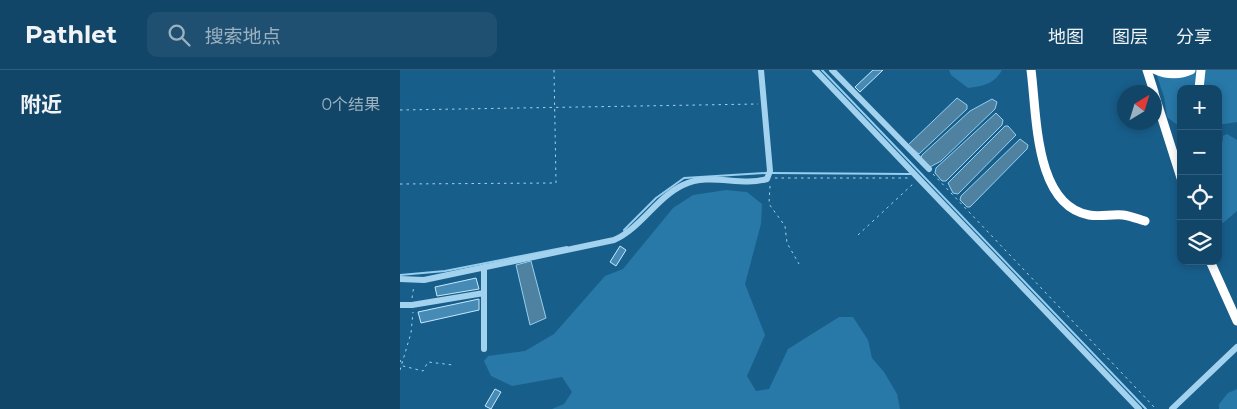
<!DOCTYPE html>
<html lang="zh">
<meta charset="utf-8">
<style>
:root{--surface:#124668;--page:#1f5071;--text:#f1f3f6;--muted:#9cb1c0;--line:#315e7c}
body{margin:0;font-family:Montserrat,"Noto Sans SC",sans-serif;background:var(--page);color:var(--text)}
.controls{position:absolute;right:15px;top:15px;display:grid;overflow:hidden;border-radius:10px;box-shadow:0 2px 8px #0003}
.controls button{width:45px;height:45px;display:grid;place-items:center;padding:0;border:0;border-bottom:1px solid var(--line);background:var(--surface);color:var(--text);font:25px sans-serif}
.compass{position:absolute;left:717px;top:15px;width:45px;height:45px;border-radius:50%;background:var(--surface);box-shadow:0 2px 8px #0003;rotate:38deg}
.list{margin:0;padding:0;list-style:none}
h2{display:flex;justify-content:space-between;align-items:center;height:65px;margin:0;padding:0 20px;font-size:21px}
h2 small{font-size:16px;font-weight:400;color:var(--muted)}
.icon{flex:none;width:28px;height:28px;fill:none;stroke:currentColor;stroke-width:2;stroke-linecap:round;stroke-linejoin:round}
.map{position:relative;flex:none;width:837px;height:339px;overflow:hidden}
header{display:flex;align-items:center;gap:30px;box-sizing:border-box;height:70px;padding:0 25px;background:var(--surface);border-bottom:1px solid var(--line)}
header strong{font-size:24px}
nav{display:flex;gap:28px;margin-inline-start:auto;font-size:18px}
.search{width:350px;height:45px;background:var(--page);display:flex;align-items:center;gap:12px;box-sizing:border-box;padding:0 18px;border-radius:10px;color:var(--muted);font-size:19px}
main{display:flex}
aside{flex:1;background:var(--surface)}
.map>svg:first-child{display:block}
.green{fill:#2878a8}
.water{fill:#4f81a0;stroke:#95cff1}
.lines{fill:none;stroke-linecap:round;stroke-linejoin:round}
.stream{stroke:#95cff1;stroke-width:2}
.building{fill:#458bb6;stroke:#c8e8fa}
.path{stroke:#a2d2ee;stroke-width:1;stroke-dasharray:2.5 4;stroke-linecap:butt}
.minor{stroke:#a2d2ee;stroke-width:6}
.highway{stroke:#fff;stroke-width:9}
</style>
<header>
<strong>Pathlet</strong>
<div class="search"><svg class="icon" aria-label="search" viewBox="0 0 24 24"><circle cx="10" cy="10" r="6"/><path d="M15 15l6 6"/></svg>搜索地点</div>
<nav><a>地图</a><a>图层</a><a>分享</a></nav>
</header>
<main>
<aside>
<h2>附近<small>0个结果</small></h2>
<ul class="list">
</ul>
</aside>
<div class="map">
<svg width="837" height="339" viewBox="0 0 837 339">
<rect width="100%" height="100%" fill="#185e8b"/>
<path class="green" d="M549 0H602C594 14 584 16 568 18L551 5Z
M755 0H837V52L818 55V19H781V54H776L767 47 764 27Z
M827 64 837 70V141L823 153 818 150V116L822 97 818 74 823 71V66Z
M326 120 347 122 362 134 361 154 345 214 365 265 347 306 356 321 369 319 388 279 439 247H453L468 270 472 288 484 302 497 324 500 339H152L164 334 172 322 162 307 112 316 91 306 84 291 88 286 125 281 154 264 205 206 223 199 273 138 293 125Z
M837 319V339H819V334L828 323Z"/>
<path class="water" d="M557 28 567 35V39L519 84 508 75Z
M592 29 597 32 595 39 541 91 530 97 521 88 522 85 570 41Z
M596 43 603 50 602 55 546 111H542L535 103 536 98Z
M605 56H608L616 65 558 124 553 123 548 113Z
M620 69 628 75 627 79 570 137H567L560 130 561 126Z
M131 191 146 248 130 255 116 195Z"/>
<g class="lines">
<path class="stream" d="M422 0 746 339
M371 103 511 104
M224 160 256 128 284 108 366 103
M0 205 45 201 167 177"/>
</g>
<path class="building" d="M473 0H483L460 22 455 17Z
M220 176 226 180 216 196 210 192Z
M76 208 79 219 37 226 35 217Z
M79 229V240L21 253 18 242Z
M95 319 101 322 91 339 85 336Z"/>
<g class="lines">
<path class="path" d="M0 40 358 34
M533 104 756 339
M375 108H509
M0 114 156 113 154 0
M370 116 369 134 385 156 387 173 399 194
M458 165 514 113
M12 228 14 215
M0 290 3 296 23 301 28 292 53 295
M0 300 11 263 13 242"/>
<path class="minor" d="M415 0 739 339
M432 0 529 99
M0 209 24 210 214 170C241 158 256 128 283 115 310 102 340 117 367 109L370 101 361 0
M0 235H12L84 223
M84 279V197
M772 339 837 277"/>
<path class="highway" d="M631 0C637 44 634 135 689 145 700 147 712 144 723 145 731 146 738 149 745 151
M747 0 754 22
M756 0C766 5 781 5 791 0
M799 19 801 0
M754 23 781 108
M810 191 837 251"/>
</g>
</svg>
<div class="controls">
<button>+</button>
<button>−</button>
<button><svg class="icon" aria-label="locate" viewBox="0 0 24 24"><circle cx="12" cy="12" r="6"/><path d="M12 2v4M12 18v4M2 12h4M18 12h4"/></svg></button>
<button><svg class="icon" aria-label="layers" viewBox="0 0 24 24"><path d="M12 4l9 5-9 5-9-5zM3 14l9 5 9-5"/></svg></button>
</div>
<svg class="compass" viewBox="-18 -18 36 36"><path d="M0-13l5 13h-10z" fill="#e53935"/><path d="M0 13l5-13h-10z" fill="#9cb1c0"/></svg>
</div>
</main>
